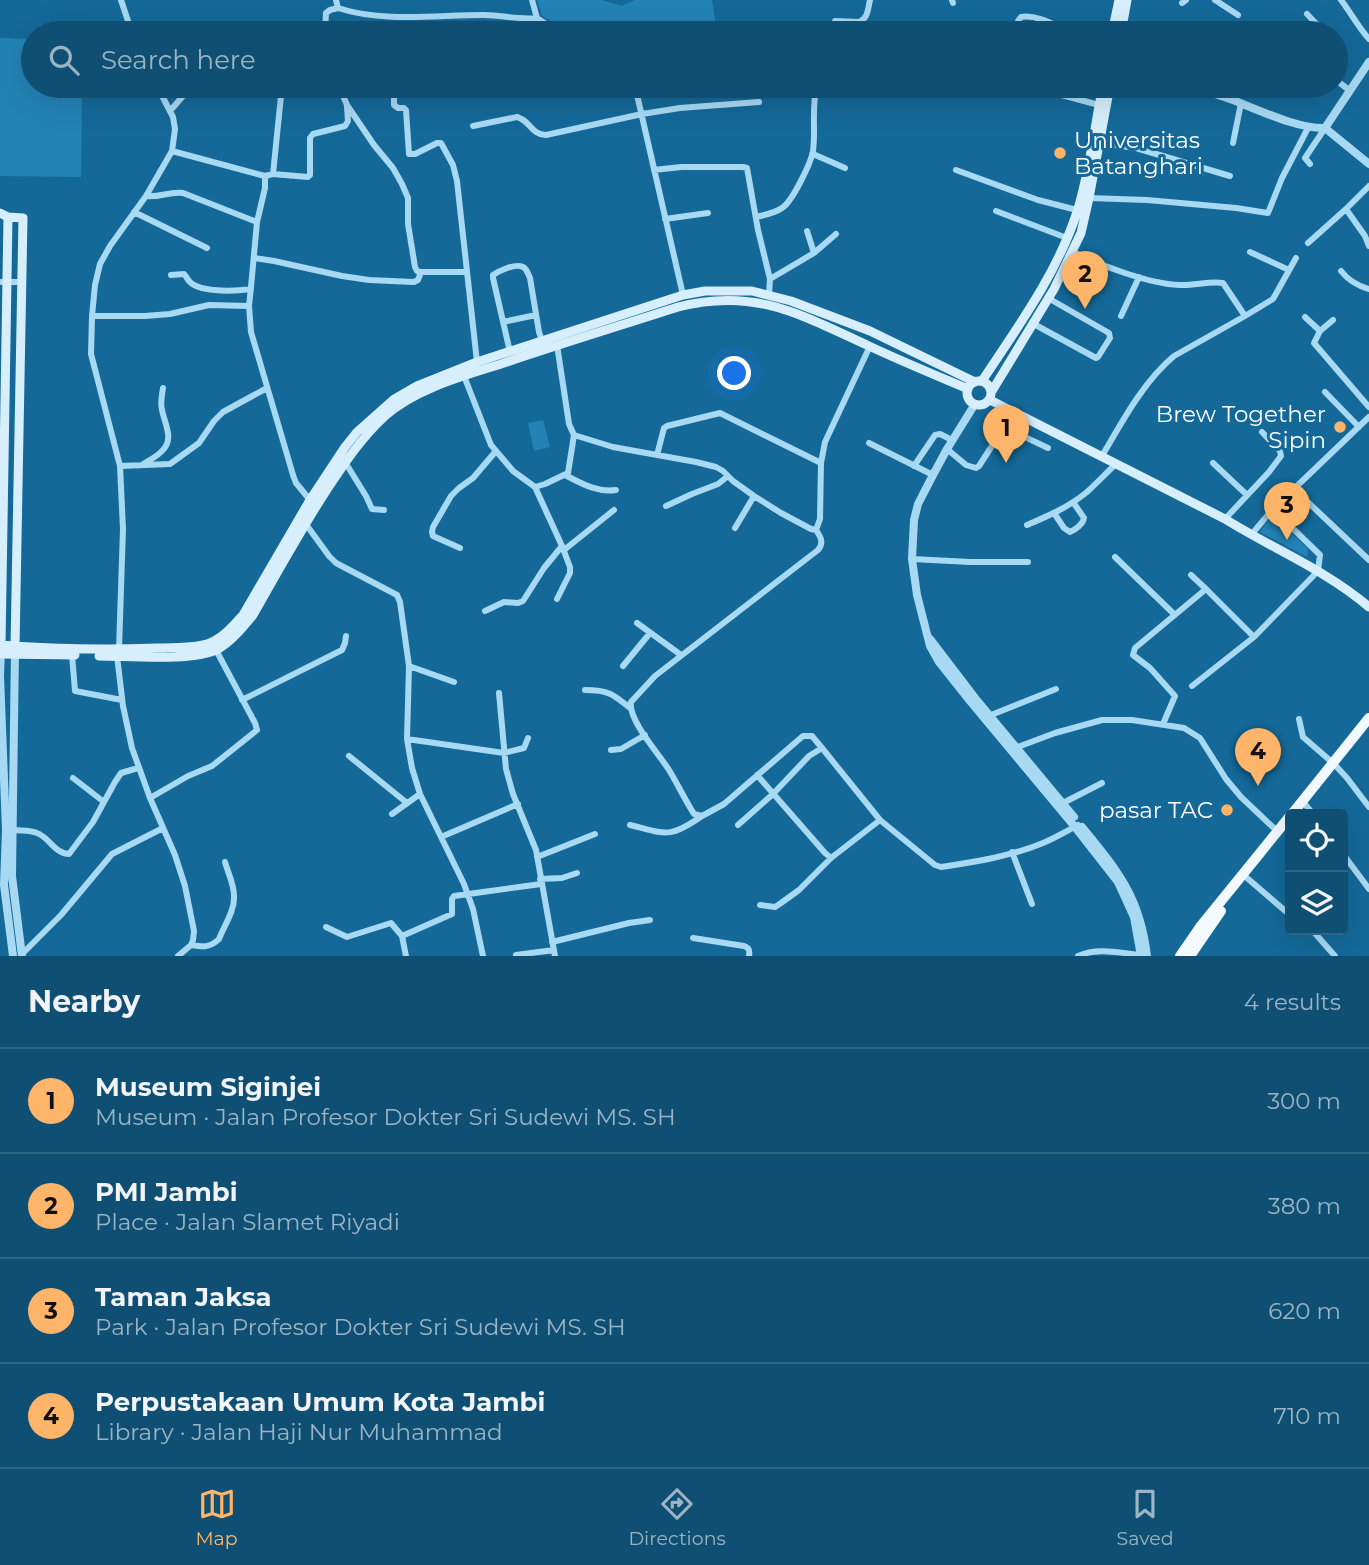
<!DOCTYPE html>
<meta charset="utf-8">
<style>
:root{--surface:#0f4f73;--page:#185678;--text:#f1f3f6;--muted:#9bb5c4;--line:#2f6685;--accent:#ffb569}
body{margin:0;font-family:Montserrat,sans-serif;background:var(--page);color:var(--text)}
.controls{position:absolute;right:21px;bottom:21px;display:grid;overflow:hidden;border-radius:7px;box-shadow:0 7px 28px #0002}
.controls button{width:63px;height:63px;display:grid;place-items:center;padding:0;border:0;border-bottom:2px solid var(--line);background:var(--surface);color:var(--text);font:35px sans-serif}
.you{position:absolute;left:735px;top:374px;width:24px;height:24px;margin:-18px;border:5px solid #fff;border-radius:50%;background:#1a73e8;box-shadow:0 0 0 10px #1a73e833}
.badge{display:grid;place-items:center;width:46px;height:46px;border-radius:50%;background:var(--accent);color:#111;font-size:23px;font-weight:700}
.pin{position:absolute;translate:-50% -58px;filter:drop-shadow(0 2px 4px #0008)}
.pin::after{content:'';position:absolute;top:37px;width:24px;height:21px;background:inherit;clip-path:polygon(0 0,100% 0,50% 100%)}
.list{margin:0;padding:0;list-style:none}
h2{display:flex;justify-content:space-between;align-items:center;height:91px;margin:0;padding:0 28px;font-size:30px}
h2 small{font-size:23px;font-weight:400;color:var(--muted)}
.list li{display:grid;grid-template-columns:46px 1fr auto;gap:21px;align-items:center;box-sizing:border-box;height:105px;padding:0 28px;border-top:2px solid var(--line)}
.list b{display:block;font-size:26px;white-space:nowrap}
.list p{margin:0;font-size:23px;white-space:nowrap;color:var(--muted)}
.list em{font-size:23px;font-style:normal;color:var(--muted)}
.icon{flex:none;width:38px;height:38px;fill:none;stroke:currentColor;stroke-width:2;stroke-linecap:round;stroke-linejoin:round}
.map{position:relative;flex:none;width:1369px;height:956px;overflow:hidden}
.search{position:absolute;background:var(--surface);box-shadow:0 7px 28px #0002;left:21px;right:21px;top:21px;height:77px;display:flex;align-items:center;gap:18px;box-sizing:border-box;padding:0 24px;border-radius:38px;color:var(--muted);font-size:26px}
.sheet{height:511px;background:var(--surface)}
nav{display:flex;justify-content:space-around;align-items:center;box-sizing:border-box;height:98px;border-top:2px solid var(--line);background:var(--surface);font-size:19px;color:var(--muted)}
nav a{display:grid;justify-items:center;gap:4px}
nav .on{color:var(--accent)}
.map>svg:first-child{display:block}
.green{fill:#2383b6}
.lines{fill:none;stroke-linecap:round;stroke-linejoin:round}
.minor{stroke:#a8d9f3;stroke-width:6}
.tertiary{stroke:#a8d9f3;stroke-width:8}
.secondary{stroke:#d7effc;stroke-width:9}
.primary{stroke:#f3faff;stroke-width:10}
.poi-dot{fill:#ffb569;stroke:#146999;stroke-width:2.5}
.labels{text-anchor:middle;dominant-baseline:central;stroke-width:6;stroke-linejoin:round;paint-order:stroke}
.poi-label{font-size:23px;fill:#fff;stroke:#146999;text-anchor:end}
</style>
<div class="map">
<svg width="1369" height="956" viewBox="0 0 1369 956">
<rect width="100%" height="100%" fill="#146999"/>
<path class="green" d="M537 0H601L622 6 635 0H712L717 31V33H573L542 16Z
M0 38 33 39V86H82L81 177 0 176Z
M543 420 550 447 534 451 528 423Z
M1272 515 1308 549 1307 557 1260 532Z"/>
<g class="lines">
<path class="minor" d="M121 0 132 33
M336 0 338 8C384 23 436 15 484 15 502 15 519 20 537 18
M532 0 537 18 560 33
M952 0 953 3
M1215 0 1238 15
M1341 0C1351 13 1358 27 1369 39
M1182 3 1186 0
M1307 14 1325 33
M325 33 326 13 330 10 338 8
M832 33 835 21 859 22C868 19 868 8 870 0
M959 33V30
M1016 33 1018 21 1021 17C1038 14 1058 27 1074 33
M1336 80 1349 90
M339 86 347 105 374 145 393 168 402 184 408 198V224L415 267 417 271 421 272
M398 86 394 98V105L398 108H404L406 110 409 154H415L437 143H441L453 165 457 181 477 362
M635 86 683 295
M1028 86 1099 105
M637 93 660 86
M1228 98 1232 86
M170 111 183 96 189 93 232 89
M473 126 517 117C531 121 530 134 546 135L642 114 680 108 759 102
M1100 143 1136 148 1230 176
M1233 143 1241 103
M172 151 265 176V188L257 222 251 287 249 306 251 332 293 475 296 483 310 500
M813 154 845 168
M1310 164 1305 158 1325 128
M654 170 681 167H743L747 168 758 230 770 279 769 294
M956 170 1038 200 1077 210
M273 174 281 96
M265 176 273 174 308 177 310 175V138L313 134 345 126 348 121 347 107
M146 196C159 198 170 191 183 193L257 222
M1089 198 1147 200 1236 208 1268 213 1282 178 1309 126
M1346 209 1365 236 1369 246
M996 211 1067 238
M134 212 207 248
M756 217C765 215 775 213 782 208 792 202 811 163 813 151 816 130 811 107 817 86
M665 219 708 213
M807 231 814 253
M1308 243 1346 209 1369 186
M1073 252C1100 265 1149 284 1179 285 1194 286 1208 281 1223 283L1245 316 1273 299 1296 258
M1250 252 1289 270
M254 258 274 261 342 276 369 280 414 282 418 280 421 272
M1341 271C1348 280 1358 286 1369 289
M421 272H467
M171 275 184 274C187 277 188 281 191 283 203 293 237 291 251 289
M770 279 814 253 836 234
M0 282H22
M92 316H145L170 314 209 305 249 306
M1121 316 1139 277
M1305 317 1320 331
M1333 320 1320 331 1314 343 1369 407
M503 322 536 315
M1032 323 1096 358 1098 357 1110 338 1109 333 1048 298
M557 345 569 424 574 435 613 447 696 462 716 467 723 471 733 481 754 496 781 513 811 529 816 530C821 537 824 543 818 550L655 676 631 702C628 720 659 754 669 770 677 783 683 796 691 809L694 814 702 816 724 804 803 736H812L822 748
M510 352 493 278V275C499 271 515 263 523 267 527 269 528 274 530 278L539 332 542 341
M464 376 491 445 513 471 535 487 562 546 570 567V573L557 599
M1325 392 1359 427
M869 443 933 475
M947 449 966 465 976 468 979 466 1001 432 1008 429 1048 448
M657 455 664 428 667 426 720 413 821 463
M1102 456C1122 422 1143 382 1174 356L1245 316
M345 462 366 496 372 509 384 510
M1213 463 1247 495
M142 465C148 461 156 457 161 452 175 440 165 425 162 410 160 403 162 395 163 388
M120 466 170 464 199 443 214 421 223 412 267 388
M914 466 935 435 940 434 952 440
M565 475C581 483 597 493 616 490
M535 487 545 484 568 473 574 435
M1295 490 1369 560
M666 506 692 494 718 484 728 476
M1054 513 1064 528 1070 532C1075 530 1083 524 1084 518L1073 502
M1225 519 1269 472 1281 456 1280 451 1262 432
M305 523 329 556 336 563 397 595 400 602 409 666 407 739 412 768 420 794 464 884 473 909 483 956
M1027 525C1048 516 1069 507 1087 492 1097 483 1106 473 1116 464
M735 528 754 496
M816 530 820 519 821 463 825 442 870 346
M1251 535 1273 509 1369 417
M460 548 433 536 432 532 433 527 451 496 459 488 473 478 496 451
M564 550 614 510
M1115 557 1175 615
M912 559 970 562H1028
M1191 575 1206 589
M485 611 504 602 518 603 523 601 544 568 562 546
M637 623 681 655
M119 649 123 529 120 466 91 354 92 316 95 285 100 264 110 246 146 196 172 151 175 129 173 117 157 86
M72 655 75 691 122 700
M117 656 123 706 132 748 150 798 175 855 185 886 194 931 193 940 191 945 178 956
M409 666 454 682
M623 666 650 633
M1192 686 1254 637
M585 690C608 690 613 694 630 708
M499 693 506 769 513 794 536 850 555 956
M242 700 342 650 345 643 346 636
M986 717 1056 689
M1299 719 1303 737 1333 763
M1163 724 1175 696 1150 668 1133 655 1135 648 1206 589 1254 637 1318 571 1320 555 1273 509
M407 739 504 753 524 748 528 738
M1015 748 1055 733 1102 720H1132L1184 728 1200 738 1226 779 1241 797 1278 832
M611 750 621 749 645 735
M349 756 407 803
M1336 766 1347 778 1369 807
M757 775 825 853 831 858
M73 778 104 802
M150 798 188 776 212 766 257 730 255 723 216 650
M1063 803 1102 783
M1304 803 1313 814
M392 814 420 794
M630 825C666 834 669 839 702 816
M738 825 773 794 809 756 822 748 880 820
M14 830C21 831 30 830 37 833 49 837 55 854 69 854L93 822 115 782 121 773 138 768
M441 837 518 804
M1012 852 1032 904
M1343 854 1369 889
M537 857 595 834
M1247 878 1290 915
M540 879 562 878 577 873
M760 905 775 907 781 903 799 890 831 858 880 820 935 865 941 867C975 862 1012 856 1043 843 1055 838 1067 831 1078 825
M326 927 347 937 391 923 402 936 406 956
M1312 930 1335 956
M402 936 452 914V899L454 896 541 884
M693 938 744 946C749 948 750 950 749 956
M552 942 629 923 650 920
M191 945C203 947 210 948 219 939 224 926 235 910 234 896 234 884 228 873 225 862
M22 954 61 915 112 854 163 828
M516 955 554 950
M1078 956C1097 947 1120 953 1141 955"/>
<path class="tertiary" d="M1188 86C1202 90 1217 94 1230 99 1257 109 1297 129 1325 128L1369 164
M1325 128 1369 62
M975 404 947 449 933 475 918 504 914 520 912 559 917 595 930 646 939 662 970 701 1075 827 1118 882 1134 917 1141 956
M930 639 975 698 1074 817
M1 648 0 676 6 830 4 885 13 956
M15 648 12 876 22 956
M1082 827C1118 871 1140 897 1147 956"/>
<path class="secondary" d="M1112 33 1119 0
M1121 33 1127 0
M0 213 8 217 23 218 15 647
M967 393a12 12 0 1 1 24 0a12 12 0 1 1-24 0Z
M982 381C1017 328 1057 274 1077 212 1090 171 1094 128 1103 86
M992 391 1054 289 1081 233 1089 198 1110 86
M990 400 1225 519C1273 549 1326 570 1369 607
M0 645C52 649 104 650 157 648 175 647 194 649 210 643 224 637 234 625 243 615L310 500 345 447 357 432 393 400 417 386 477 362 683 295 705 291H752L791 301 870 331 975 382
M1 646 8 217
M0 654 75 655
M99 656C128 656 194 662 218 649 232 641 243 627 253 615 277 573 300 531 326 491 344 464 361 438 385 416 415 389 463 376 501 364 560 344 619 326 678 307 755 287 801 315 869 346 901 361 935 375 968 389"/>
<path class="primary" d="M1292 814 1369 718
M1180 956 1200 927 1290 816
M1190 956 1221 911"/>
</g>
<g class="poi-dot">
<circle cx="1060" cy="153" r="7"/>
<circle cx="1340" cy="427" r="7"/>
<circle cx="1227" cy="810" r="7"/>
</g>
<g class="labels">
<g class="poi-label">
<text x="1074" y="140" text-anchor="start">Universitas<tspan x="1074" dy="26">Batanghari</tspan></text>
<text x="1326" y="414">Brew Together<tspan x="1326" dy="26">Sipin</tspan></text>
<text x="1213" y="810">pasar TAC</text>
</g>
</g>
</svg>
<div class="controls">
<button><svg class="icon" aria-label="locate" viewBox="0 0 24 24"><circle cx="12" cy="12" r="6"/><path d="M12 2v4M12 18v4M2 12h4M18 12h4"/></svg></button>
<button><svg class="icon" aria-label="layers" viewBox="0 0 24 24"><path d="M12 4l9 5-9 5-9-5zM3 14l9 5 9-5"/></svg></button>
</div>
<div class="you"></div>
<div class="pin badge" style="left:1006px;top:463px">1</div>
<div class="pin badge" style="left:1085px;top:309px">2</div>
<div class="pin badge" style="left:1287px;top:540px">3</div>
<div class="pin badge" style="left:1258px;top:786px">4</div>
<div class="search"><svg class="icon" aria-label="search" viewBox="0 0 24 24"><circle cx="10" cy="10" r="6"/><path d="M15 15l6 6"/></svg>Search here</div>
</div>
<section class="sheet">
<h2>Nearby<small>4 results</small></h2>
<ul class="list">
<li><span class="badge">1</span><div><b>Museum Siginjei</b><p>Museum · Jalan Profesor Dokter Sri Sudewi MS. SH</p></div><em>300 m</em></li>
<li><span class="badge">2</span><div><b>PMI Jambi</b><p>Place · Jalan Slamet Riyadi</p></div><em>380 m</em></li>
<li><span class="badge">3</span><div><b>Taman Jaksa</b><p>Park · Jalan Profesor Dokter Sri Sudewi MS. SH</p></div><em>620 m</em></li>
<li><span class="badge">4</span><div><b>Perpustakaan Umum Kota Jambi</b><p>Library · Jalan Haji Nur Muhammad</p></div><em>710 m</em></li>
</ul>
</section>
<nav>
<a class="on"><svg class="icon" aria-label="map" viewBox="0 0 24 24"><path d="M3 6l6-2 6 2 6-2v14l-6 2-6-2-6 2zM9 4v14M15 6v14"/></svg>Map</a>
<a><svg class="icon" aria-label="directions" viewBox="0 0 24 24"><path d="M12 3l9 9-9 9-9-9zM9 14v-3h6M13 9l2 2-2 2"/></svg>Directions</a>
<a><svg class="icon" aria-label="saved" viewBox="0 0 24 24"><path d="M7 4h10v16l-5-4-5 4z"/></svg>Saved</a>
</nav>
